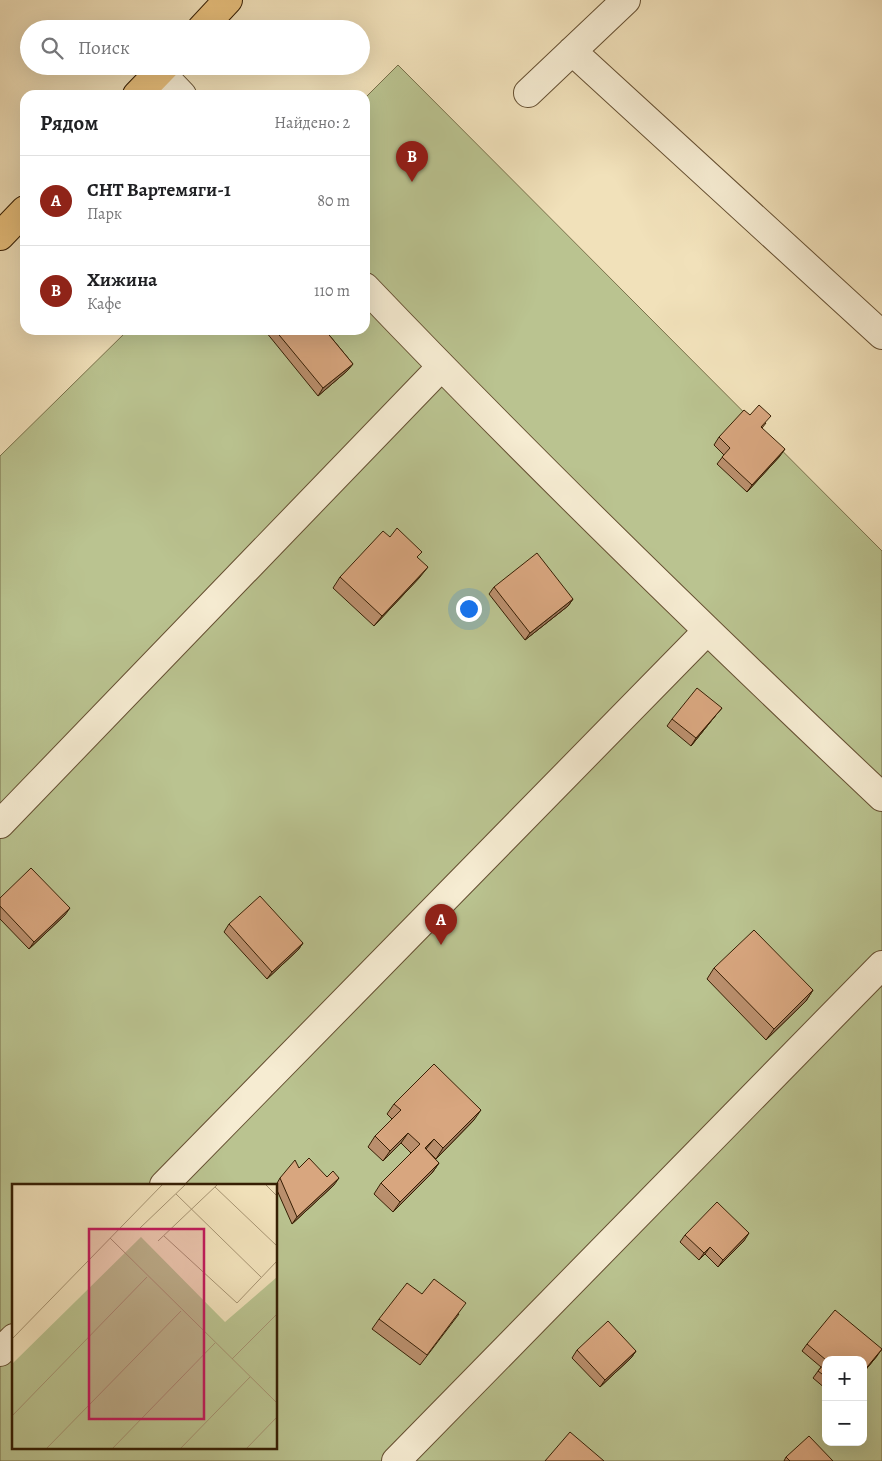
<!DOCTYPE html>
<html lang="ru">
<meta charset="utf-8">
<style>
:root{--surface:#fff;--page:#f2f2f2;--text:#202124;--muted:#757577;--line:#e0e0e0;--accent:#8f2418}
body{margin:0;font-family:Alegreya,serif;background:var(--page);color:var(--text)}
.controls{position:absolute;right:15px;bottom:15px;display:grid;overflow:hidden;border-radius:10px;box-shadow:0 5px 20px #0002}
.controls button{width:45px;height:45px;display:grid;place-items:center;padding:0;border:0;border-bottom:1px solid var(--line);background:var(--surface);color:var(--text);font:25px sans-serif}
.you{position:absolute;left:468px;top:608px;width:18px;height:18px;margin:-12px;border:4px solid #fff;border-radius:50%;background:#1a73e8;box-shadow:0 0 0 8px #1a73e833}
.badge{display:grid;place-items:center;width:32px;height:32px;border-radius:50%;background:var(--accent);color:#fff;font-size:16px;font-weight:700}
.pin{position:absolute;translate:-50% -41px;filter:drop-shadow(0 1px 2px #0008)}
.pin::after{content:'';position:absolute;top:26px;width:18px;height:15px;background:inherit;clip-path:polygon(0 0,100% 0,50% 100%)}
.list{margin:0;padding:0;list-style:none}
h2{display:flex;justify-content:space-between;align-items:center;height:65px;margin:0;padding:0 20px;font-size:21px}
h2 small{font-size:16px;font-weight:400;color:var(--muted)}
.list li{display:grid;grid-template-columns:32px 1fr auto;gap:15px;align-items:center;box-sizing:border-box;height:90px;padding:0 20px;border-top:1px solid var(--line)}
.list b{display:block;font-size:19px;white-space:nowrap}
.list p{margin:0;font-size:16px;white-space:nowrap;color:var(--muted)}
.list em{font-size:16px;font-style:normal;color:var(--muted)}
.icon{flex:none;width:28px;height:28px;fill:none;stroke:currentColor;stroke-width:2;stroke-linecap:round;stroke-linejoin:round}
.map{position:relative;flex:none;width:882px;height:1461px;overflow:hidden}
.search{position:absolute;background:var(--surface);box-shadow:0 5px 20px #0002;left:20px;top:20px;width:350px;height:55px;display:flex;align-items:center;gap:12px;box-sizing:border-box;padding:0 18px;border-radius:28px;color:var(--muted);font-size:19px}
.panel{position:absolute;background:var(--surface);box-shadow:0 5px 20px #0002;left:20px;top:90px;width:350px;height:245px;border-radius:15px}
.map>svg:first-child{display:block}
.green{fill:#bac390;stroke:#78704a;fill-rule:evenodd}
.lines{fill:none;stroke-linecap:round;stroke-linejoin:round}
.minor-casing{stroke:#654f31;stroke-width:30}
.major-casing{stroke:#361e03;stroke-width:30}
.minor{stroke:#f6ecd2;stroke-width:28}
.major{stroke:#e8c07d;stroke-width:28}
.wall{fill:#ba8f6d;stroke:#361e03}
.shaded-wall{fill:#977459;stroke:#361e03}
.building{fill:#d8a67f;stroke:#361e03}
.inset-road{fill:none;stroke:#a69371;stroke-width:1}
.view{fill:#c2185b;fill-opacity:0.15;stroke:#c2185b;stroke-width:2.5}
.inset-edge{fill:none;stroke:#361e03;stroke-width:2.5}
</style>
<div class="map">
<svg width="882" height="1461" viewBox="0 0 882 1461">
<rect width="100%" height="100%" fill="#f1e1ba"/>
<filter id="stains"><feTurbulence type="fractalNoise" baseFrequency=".004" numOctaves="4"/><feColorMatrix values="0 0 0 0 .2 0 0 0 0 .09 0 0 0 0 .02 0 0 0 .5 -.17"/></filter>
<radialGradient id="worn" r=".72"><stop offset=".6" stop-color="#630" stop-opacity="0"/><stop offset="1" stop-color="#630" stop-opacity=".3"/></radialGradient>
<path class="green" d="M398 65 882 551V1461H0V456L128 330H365V98ZM14 1185H276V1447H14ZM826 1360H863V1442H826Z"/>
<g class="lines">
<g class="minor-casing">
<path id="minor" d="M572 51 882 335
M160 72 182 95
M528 93 626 0
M365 287C532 462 706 631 882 797
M0 824 441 367
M164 1185 707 631
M0 1352 14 1338
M396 1461 882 965"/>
</g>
<g class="major-casing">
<path id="major" d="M201 29 228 0
M137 95 165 66
M0 236 25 210"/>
</g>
<use href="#minor" class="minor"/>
<use href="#major" class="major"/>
</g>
<path class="wall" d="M267 330H325L353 364 347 371 318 396 266 332Z
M750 415 766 423 762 428 780 456 747 492 717 464 724 455 714 445 719 437Z
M390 537 418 558 420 577 374 626 333 588 340 577Z
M494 587 573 599 568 606 525 640 489 594Z
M716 715 691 746 667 726 672 719Z
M0 898 65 915 29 949 0 919Z
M229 924 303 943 298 950 267 979 224 932Z
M714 968 813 990 806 1001 766 1040 707 979Z
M394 1104 474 1120 436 1159 426 1149V1150L439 1163 432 1173 393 1212 374 1194 381 1183 411 1153 401 1143 383 1161 368 1147 375 1136 392 1119 387 1114Z
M299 1168 334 1185 292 1224 276 1188V1185L280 1178Z
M685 1235 744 1241 718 1267 705 1254 699 1260 680 1242Z
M422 1294 459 1314 420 1365 372 1329 379 1319Z
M807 1344 877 1356 863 1373V1360H826V1389L813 1378 821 1367 802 1351Z
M577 1350 636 1351 631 1358 600 1387 572 1358Z
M786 1457 833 1461H784Z"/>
<path class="shaded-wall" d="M353 364 347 371 318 396 323 388Z
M785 449 780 456 747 492 752 485Z
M428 567 420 577 374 626 382 616Z
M573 599 568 606 525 640 530 633Z
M722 708 716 715 691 746 696 738Z
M70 908 65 915 29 949 34 942Z
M303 943 298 950 267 979 272 972Z
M813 990 806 1001 766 1040 774 1029Z
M481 1110 474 1120 436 1159 443 1148Z
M408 1133 401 1143 383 1161 390 1151Z
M434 1139 426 1149 417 1159 425 1148Z
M439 1163 432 1173 393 1212 400 1202Z
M339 1178 334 1185 292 1224 297 1217Z
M749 1233 744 1241 718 1267 723 1260Z
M710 1247 705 1254 699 1260 704 1253Z
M882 1349 877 1356 863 1373V1372Z
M636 1351 631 1358 600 1387 605 1380Z"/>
<path class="building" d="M275 330H325L353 364 323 388Z
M759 405 771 416 761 427 785 449 752 485 722 457 730 448 719 437 744 410 750 415Z
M397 528 422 552 417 557 428 567 382 616 340 577 383 531 390 537Z
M537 553 573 599 530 633 494 587Z
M697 688 722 708 696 738 672 719Z
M31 868 70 908 34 942 0 906V898Z
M260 896 303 943 272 972 229 924Z
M754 930 813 990 774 1029 714 968Z
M434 1064 481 1110 443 1148 434 1139 425 1148 439 1163 400 1202 381 1183 420 1144 408 1133 390 1151 375 1136 401 1110 394 1104Z
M309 1158 327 1177 333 1171 339 1178 297 1217 280 1178 295 1160 299 1168Z
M717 1202 749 1233 723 1260 710 1247 704 1253 685 1235Z
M434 1279 466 1303 427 1355 379 1319 407 1283 422 1294Z
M835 1310 882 1349 863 1372V1360H826L807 1344Z
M608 1321 636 1351 605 1380 577 1350Z
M826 1362V1377L818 1371Z
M570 1432 604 1461H545Z
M809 1436 833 1461H790L786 1457Z"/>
<g transform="translate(12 1184)">
<rect width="265" height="265" fill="#f1e1ba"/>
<path d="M129 53 213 138 265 93V265H0V180Z" fill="#bac390"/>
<path class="inset-road" d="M253 0 265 12M203 3 265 62M164 10 249 93M128 44 174 0M152 52 225 119 265 77M98 54 265 219M146 57 206 0M0 155 151 0M220 175 265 130M0 232 135 93M34 265 169 127M100 265 203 159M168 265 238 193M234 265 265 233"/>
<path class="view" d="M77 45H192V235H77Z"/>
<rect width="265" height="265" class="inset-edge"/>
</g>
<rect width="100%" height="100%" filter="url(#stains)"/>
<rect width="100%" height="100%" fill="url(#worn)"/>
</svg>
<div class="controls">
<button>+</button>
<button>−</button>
</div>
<div class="you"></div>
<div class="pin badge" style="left:441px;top:945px">A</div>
<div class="pin badge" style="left:412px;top:182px">B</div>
<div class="search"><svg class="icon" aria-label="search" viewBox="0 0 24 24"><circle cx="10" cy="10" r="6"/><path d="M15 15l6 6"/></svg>Поиск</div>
<section class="panel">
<h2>Рядом<small>Найдено: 2</small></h2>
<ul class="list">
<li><span class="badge">A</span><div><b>СНТ Вартемяги-1</b><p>Парк</p></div><em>80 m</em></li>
<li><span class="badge">B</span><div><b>Хижина</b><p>Кафе</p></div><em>110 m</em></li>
</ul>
</section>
</div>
